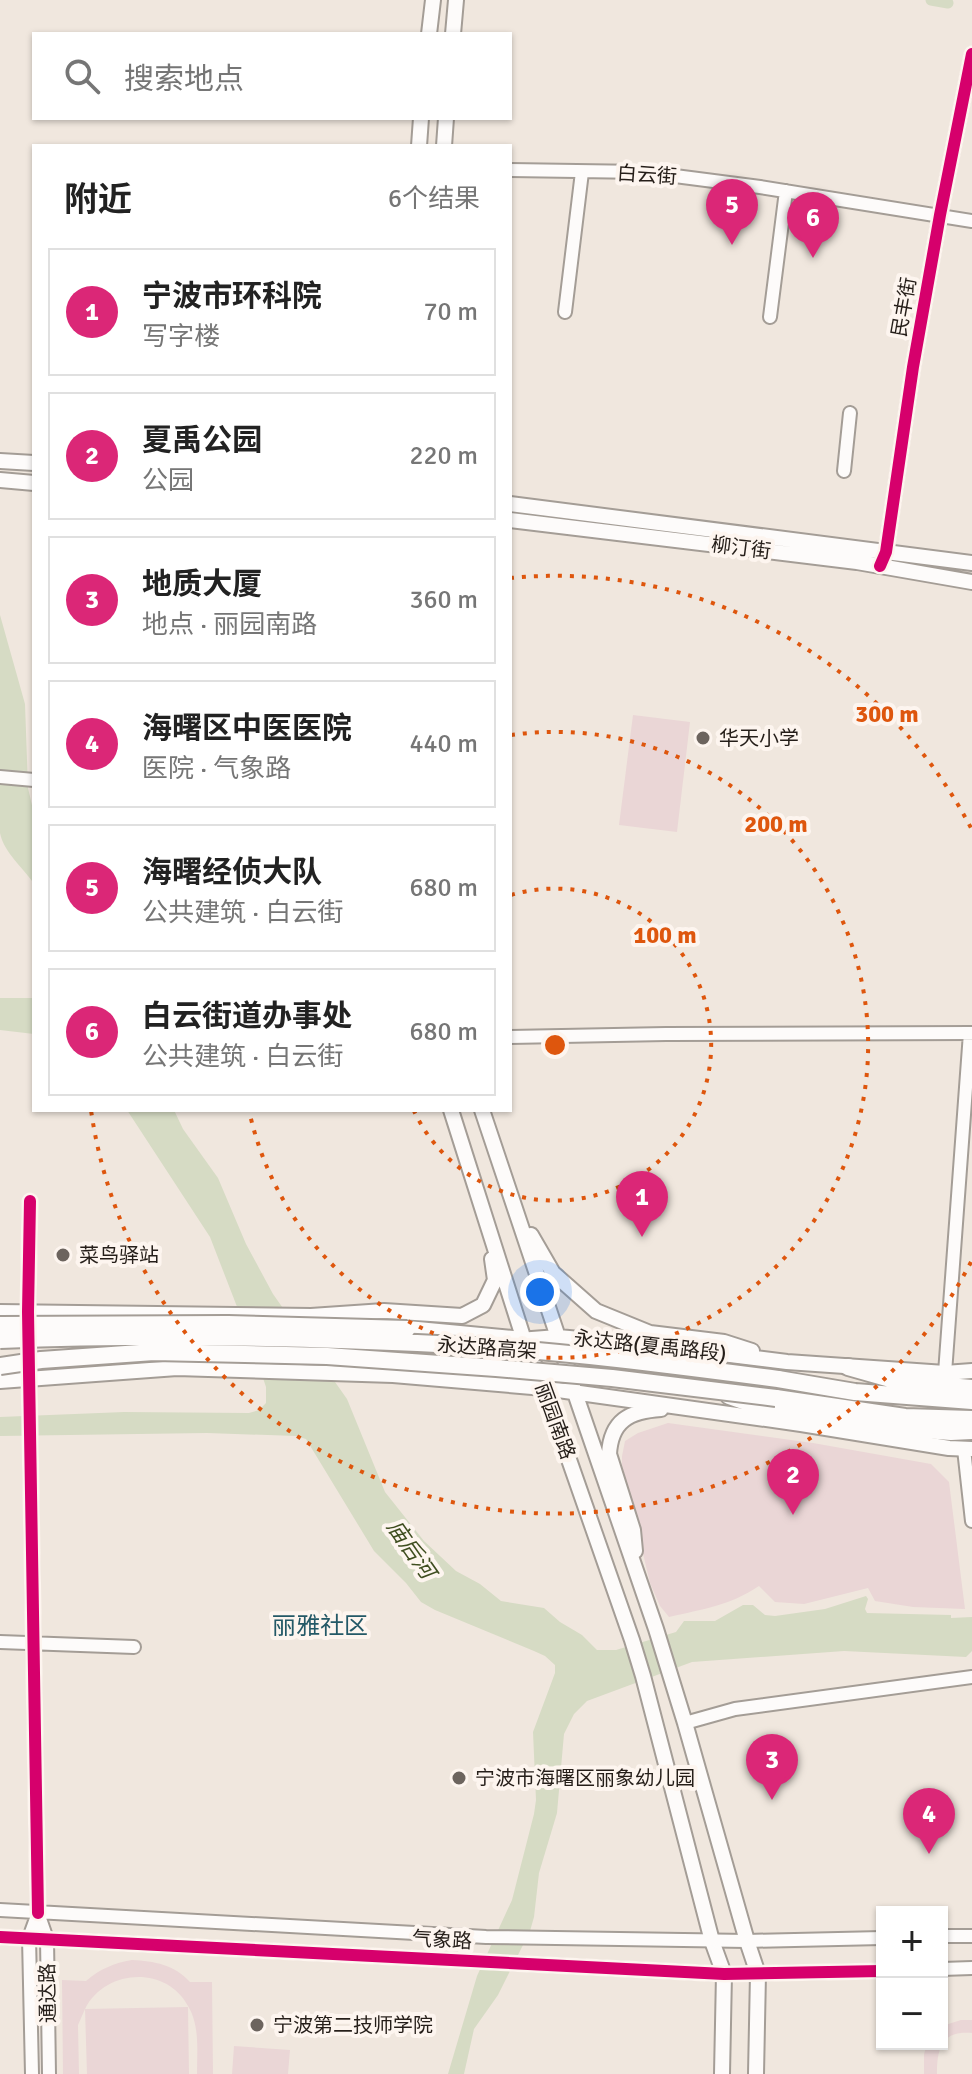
<!DOCTYPE html>
<html lang="zh">
<meta charset="utf-8">
<style>
:root{--surface:#fff;--page:#f6f6f6;--text:#222;--muted:#767676;--line:#e0e0e0;--accent:#db2777}
body{margin:0;font-family:Signika,"Noto Sans SC",sans-serif;background:var(--page);color:var(--text)}
.controls{position:absolute;right:24px;bottom:24px;display:grid;overflow:hidden;border-radius:0px;box-shadow:0 2px 6px #0004}
.controls button{width:72px;height:72px;display:grid;place-items:center;padding:0;border:0;border-bottom:2px solid var(--line);background:var(--surface);color:var(--text);font:40px sans-serif}
.you{position:absolute;left:540px;top:1292px;width:28px;height:28px;margin:-20px;border:6px solid #fff;border-radius:50%;background:#1a73e8;box-shadow:0 0 0 12px #1a73e833}
.badge{display:grid;place-items:center;width:52px;height:52px;border-radius:50%;background:var(--accent);color:#fff;font-size:26px;font-weight:700}
.pin{position:absolute;translate:-50% -66px;filter:drop-shadow(0 2px 4px #0008)}
.pin::after{content:'';position:absolute;top:42px;width:28px;height:24px;background:inherit;clip-path:polygon(0 0,100% 0,50% 100%)}
.list{margin:0;padding:0;list-style:none}
h2{display:flex;justify-content:space-between;align-items:center;height:104px;margin:0;padding:0 32px;font-size:34px}
h2 small{font-size:26px;font-weight:400;color:var(--muted)}
.list li{display:grid;grid-template-columns:52px 1fr auto;gap:24px;align-items:center;box-sizing:border-box;height:128px;margin:0 16px 16px;padding:0 16px;border:2px solid var(--line);border-radius:0px}
.list b{display:block;font-size:30px;white-space:nowrap}
.list p{margin:0;font-size:26px;white-space:nowrap;color:var(--muted)}
.list em{font-size:26px;font-style:normal;color:var(--muted)}
.icon{flex:none;width:44px;height:44px;fill:none;stroke:currentColor;stroke-width:2;stroke-linecap:round;stroke-linejoin:round}
.map{position:relative;flex:none;width:972px;height:2074px;overflow:hidden}
.search{position:absolute;background:var(--surface);box-shadow:0 2px 6px #0004;left:32px;top:32px;width:480px;height:88px;display:flex;align-items:center;gap:20px;box-sizing:border-box;padding:0 28px;border-radius:0px;color:var(--muted);font-size:30px}
.panel{position:absolute;background:var(--surface);box-shadow:0 2px 6px #0004;left:32px;top:144px;width:480px;height:968px;border-radius:0px}
.map>svg:first-child{display:block}
.green{fill:#ead6d6}
.water{fill:#d6dbc4}
.lines{fill:none;stroke-linecap:round;stroke-linejoin:round}
.canal{stroke:#d6dbc4;stroke-width:11}
.minor-casing{stroke:#a49d96;stroke-width:16}
.major-casing{stroke:#a49d96;stroke-width:18}
.highway-casing{stroke:#a49d96;stroke-width:20}
.minor{stroke:#fdfbfa;stroke-width:12}
.major{stroke:#fdfbfa;stroke-width:14}
.highway{stroke:#fdfbfa;stroke-width:16}
.highway-bridge-casing{stroke:#a49d96;stroke-width:20;stroke-linecap:butt}
.highway-bridge{stroke:#fdfbfa;stroke-width:16}
.cycleway-casing{stroke:#fdf5ef;stroke-width:17}
.cycleway{stroke:#d6006c;stroke-width:12}
.ring{fill:none;stroke:#de560d;stroke-width:4;stroke-dasharray:4 8}
.poi-dot{fill:#6c645e;stroke:#fdf5ef;stroke-width:3}
.labels{text-anchor:middle;dominant-baseline:central;stroke-width:8;stroke-linejoin:round;paint-order:stroke}
.street-label{font-size:20px;fill:#251e19;stroke:#fdf5ef}
.poi-label{font-size:20px;fill:#251e19;stroke:#fdf5ef;text-anchor:start}
.water-label{font-size:22px;font-style:italic;fill:#3f4e20;stroke:#fdf5ef}
.quarter-label{font-size:24px;fill:#245967;stroke:#fdf5ef}
.centre{fill:#de560d;stroke:#fdf5ef;stroke-width:4}
.ring-label{font-size:24px;text-anchor:middle;font-weight:bold;fill:#de560d;stroke:#fdf5ef;stroke-width:8;stroke-linejoin:round;paint-order:stroke}
</style>
<div class="map">
<svg width="972" height="2074" viewBox="0 0 972 2074">
<rect width="100%" height="100%" fill="#f0e7de"/>
<path class="green" d="M633 715 690 722 677 832 619 825Z
M668 1423 813 1443 931 1464 949 1482 965 1609 913 1607 875 1601 868 1588 804 1604 775 1602 759 1586C729 1606 703 1609 669 1617L660 1606 650 1583 622 1465V1456L625 1441 638 1433Z
M132 1960C154 1961 175 1965 190 1982H212L213 2074H197C197 2051 200 2026 188 2006 166 1965 105 1969 85 2009L188 2007 189 2074H87L85 2009 78 2025 79 2074H63L62 1980 86 1981C100 1969 114 1963 132 1960Z
M961 2020H972V2033C942 2030 937 2048 937 2074H924V2054L927 2044H942V2026Z
M234 2046 290 2050 288 2074H232Z"/>
<path class="water" d="M0 615 25 704 28 788 34 814V884C23 867 4 853 0 833Z
M0 998H34V1034L0 1030Z
M127 1110H174L183 1129 218 1178 246 1244 273 1294 347 1399 385 1492 424 1541 456 1571 480 1584 501 1601 544 1608 560 1622 582 1635 597 1650H616L676 1632 684 1621H715L743 1605H753L765 1615 775 1616 825 1609 866 1596 868 1599 865 1609 867 1613 951 1615V1618L972 1617V1651L966 1657 844 1651 692 1662 587 1701 574 1714 564 1734 557 1813 539 1873 534 1917 530 1931 498 1995 474 2029 464 2074H448L477 1976 512 1900 534 1814 536 1800 533 1732 555 1673V1665L545 1656 534 1651 435 1610 421 1602 406 1583 374 1551 306 1439 296 1436 207 1433 0 1436V1417L124 1412 249 1413 259 1410 266 1403V1387L253 1348 210 1237Z"/>
<g class="lines">
<path class="canal" d="M931 0 948 3"/>
<g class="minor-casing">
<path id="minor" d="M510 170 644 172 760 187 972 221
M565 312 582 172
M770 317 786 191
M844 471 850 413
M880 566 886 552 913 367 940 215 972 54
M0 777 34 780
M510 1037 666 1034 972 1033
M30 1201 28 1312 38 1913
M945 1373 970 1033
M964 1449 972 1521
M0 1642 134 1647
M685 1723 735 1709 972 1677
M0 1910 486 1937 747 1941 882 1938
M942 1936H972
M0 1937 724 1974 882 1971
M942 1969 972 1968
M32 2074 29 1938 38 1913 47 1939 49 2074"/>
</g>
<g class="major-casing">
<path id="major" d="M429 34 433 0
M453 34 456 0
M419 146 421 118
M444 146 446 118
M0 461 34 463
M0 480 34 483
M510 504 972 563
M510 520 857 562 972 582
M451 1110 524 1340 544 1388 632 1640 643 1676 712 1941 724 1974 722 2074
M482 1110 558 1337 575 1393 656 1629 685 1723 747 1941 758 1974 756 2074
M531 1235 553 1273 596 1311 650 1333 724 1342 752 1351
M0 1312 311 1316 384 1311 462 1316 483 1305 495 1280 492 1259
M519 1340 558 1337 657 1346 787 1362 945 1373 972 1371
M0 1381 177 1368 393 1375 544 1388 801 1424 949 1448 972 1449
M635 1551 633 1530 609 1454C611 1421 629 1411 661 1409"/>
</g>
<g class="highway-casing">
<path id="highway" d="M407 1329 524 1340
M848 1367 901 1382 972 1388
M778 1379 855 1392 972 1401
M729 1396 775 1412 887 1427 951 1432 972 1431
M776 1398 905 1417 972 1419"/>
</g>
<use href="#minor" class="minor"/>
<use href="#major" class="major"/>
<use href="#highway" class="highway"/>
<g class="highway-bridge-casing">
<path id="highway-bridge" d="M0 1325 228 1324 407 1329
M0 1340C152 1334 305 1337 457 1345 564 1351 671 1365 778 1379
M0 1366 41 1360 154 1352 327 1356 496 1368 612 1378 776 1398"/>
</g>
<use href="#highway-bridge" class="highway-bridge"/>
<g class="cycleway-casing">
<path id="cycleway" d="M880 566 886 552 913 367 940 215 972 54
M30 1201 28 1312 38 1913
M0 1937 724 1974 882 1971"/>
</g>
<use href="#cycleway" class="cycleway"/>
</g>
<g class="ring">
<path d="M511 895A156 156 0 1 1 414 1111"/>
<path d="M511 735A313 313 0 1 1 249 1110"/>
<path d="M971 1262A469 469 0 0 1 91 1110M510 578A469 469 0 0 1 971 828"/>
</g>
<g class="poi-dot">
<circle cx="703" cy="738" r="8"/>
<circle cx="63" cy="1255" r="8"/>
<circle cx="459" cy="1778" r="8"/>
<circle cx="257" cy="2025" r="8"/>
</g>
<g class="labels">
<g class="street-label">
<text transform="translate(647 175) rotate(4)">白云街</text>
<text transform="translate(904 307) rotate(-80)">民丰街</text>
<text transform="translate(741 548) rotate(7)">柳汀街</text>
<text transform="translate(650 1346) rotate(6)">永达路(夏禹路段)</text>
<text transform="translate(487 1348) rotate(4)">永达路高架</text>
<text transform="translate(555 1421) rotate(70)">丽园南路</text>
<text transform="translate(442 1940) rotate(3)">气象路</text>
<text transform="translate(48 1993) rotate(-91)">通达路</text>
</g>
<g class="poi-label">
<text x="719" y="738">华天小学</text>
<text x="79" y="1255">菜鸟驿站</text>
<text x="475" y="1778">宁波市海曙区丽象幼儿园</text>
<text x="273" y="2025">宁波第二技师学院</text>
</g>
<g class="water-label">
<text transform="translate(411 1549) rotate(55)">庙后河</text>
</g>
<g class="quarter-label">
<text x="320" y="1626">丽雅社区</text>
</g>
</g>
<circle cx="555" cy="1045" r="12" class="centre"/>
<g class="ring-label">
<text x="887" y="722">300 m</text>
<text x="776" y="832">200 m</text>
<text x="665" y="943">100 m</text>
</g>
</svg>
<div class="controls">
<button>+</button>
<button>−</button>
</div>
<div class="you"></div>
<div class="pin badge" style="left:642px;top:1237px">1</div>
<div class="pin badge" style="left:793px;top:1515px">2</div>
<div class="pin badge" style="left:772px;top:1800px">3</div>
<div class="pin badge" style="left:929px;top:1854px">4</div>
<div class="pin badge" style="left:732px;top:245px">5</div>
<div class="pin badge" style="left:813px;top:258px">6</div>
<div class="search"><svg class="icon" aria-label="search" viewBox="0 0 24 24"><circle cx="10" cy="10" r="6"/><path d="M15 15l6 6"/></svg>搜索地点</div>
<section class="panel">
<h2>附近<small>6个结果</small></h2>
<ul class="list">
<li><span class="badge">1</span><div><b>宁波市环科院</b><p>写字楼</p></div><em>70 m</em></li>
<li><span class="badge">2</span><div><b>夏禹公园</b><p>公园</p></div><em>220 m</em></li>
<li><span class="badge">3</span><div><b>地质大厦</b><p>地点 · 丽园南路</p></div><em>360 m</em></li>
<li><span class="badge">4</span><div><b>海曙区中医医院</b><p>医院 · 气象路</p></div><em>440 m</em></li>
<li><span class="badge">5</span><div><b>海曙经侦大队</b><p>公共建筑 · 白云街</p></div><em>680 m</em></li>
<li><span class="badge">6</span><div><b>白云街道办事处</b><p>公共建筑 · 白云街</p></div><em>680 m</em></li>
</ul>
</section>
</div>
